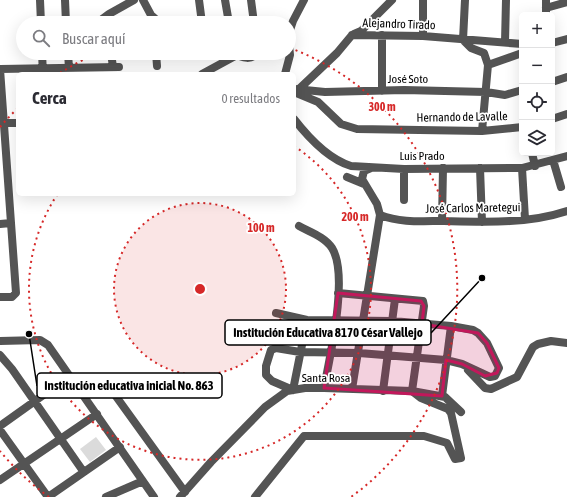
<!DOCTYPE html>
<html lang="es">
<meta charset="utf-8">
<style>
:root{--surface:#fff;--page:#f7f7f7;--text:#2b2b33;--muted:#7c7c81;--line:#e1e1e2}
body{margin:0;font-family:"Asap Condensed",sans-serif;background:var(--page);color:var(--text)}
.controls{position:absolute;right:12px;top:12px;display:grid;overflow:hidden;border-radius:6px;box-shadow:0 4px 16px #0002}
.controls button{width:36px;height:36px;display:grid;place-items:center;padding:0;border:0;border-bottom:1px solid var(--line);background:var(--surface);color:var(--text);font:20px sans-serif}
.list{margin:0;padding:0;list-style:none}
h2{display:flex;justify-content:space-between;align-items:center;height:52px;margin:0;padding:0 16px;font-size:17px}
h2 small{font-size:13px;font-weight:400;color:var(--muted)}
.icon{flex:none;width:22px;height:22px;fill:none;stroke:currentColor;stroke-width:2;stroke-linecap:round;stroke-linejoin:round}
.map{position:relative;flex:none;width:567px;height:497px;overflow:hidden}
.search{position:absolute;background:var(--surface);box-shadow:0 4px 16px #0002;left:16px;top:16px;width:280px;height:44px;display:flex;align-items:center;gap:10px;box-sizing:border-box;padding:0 14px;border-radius:22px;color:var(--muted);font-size:15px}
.panel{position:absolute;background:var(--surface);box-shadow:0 4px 16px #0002;left:16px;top:72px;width:280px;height:124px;border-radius:6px}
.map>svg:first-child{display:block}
.green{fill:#dbdbdb}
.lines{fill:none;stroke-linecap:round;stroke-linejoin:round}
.minor{stroke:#545454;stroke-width:8}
.marked{fill:#c2185b;fill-opacity:0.2;stroke:#c2185b;stroke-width:3;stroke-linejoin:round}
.ring{fill:none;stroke:#d62828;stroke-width:2;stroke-dasharray:2 4}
.labels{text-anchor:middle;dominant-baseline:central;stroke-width:3.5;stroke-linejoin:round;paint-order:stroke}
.street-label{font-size:12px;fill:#000;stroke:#fff}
.centre{fill:#d62828;stroke:#fff;stroke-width:2}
.ring-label{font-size:12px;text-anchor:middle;font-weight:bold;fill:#d62828;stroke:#fff;stroke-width:3.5;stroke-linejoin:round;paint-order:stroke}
.leader{fill:none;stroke:#000;stroke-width:1.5}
.callout-dot{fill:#000;stroke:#fff;stroke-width:1.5}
.callout{fill:#fff;stroke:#000;stroke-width:1.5}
.callout-label{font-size:13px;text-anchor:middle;font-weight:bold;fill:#000}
</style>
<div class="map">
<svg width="567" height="497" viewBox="0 0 567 497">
<rect width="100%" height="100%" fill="#fff"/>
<path class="green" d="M96 437 106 450 90 462 80 449Z"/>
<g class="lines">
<path class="minor" d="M40 0 41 23
M65 0 66 23
M143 0 151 15 160 23
M199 0 202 23
M225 0 229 23
M251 0 254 23
M465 0 463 40 471 48 484 53 488 65 482 131
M546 8 567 2
M546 15V0
M97 23 109 14 134 0
M289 33 293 21 304 0
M354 34 361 31 392 0
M352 35 423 36 522 44
M382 35V91
M423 36V0
M505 42 506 0
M552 43 567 39
M42 53 43 74
M68 53 69 68
M111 53 113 67
M156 53 157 66
M236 53C242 59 252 60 257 53
M488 65 522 53
M0 69 16 293 12 297H0
M0 69 119 67
M202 74 237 55
M285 74 290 55 289 45
M552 82 567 77
M295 89 325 92 404 90 486 92 505 95 522 90
M298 90 337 53 352 35
M294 92 318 102 341 124 357 129 482 131 522 127
M294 119C308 137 328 159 351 166L404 169 522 168 567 156
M552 119 567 114
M3 123H18
M532 153 535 166
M553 160 561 187
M480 168 482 222
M522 168 525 219
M347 177 364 184
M404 200V169
M380 215C401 223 422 221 444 221 485 222 528 224 567 211
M442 221 443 168
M0 224 11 223
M299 226C310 232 325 237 332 248 349 275 330 356 324 388
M276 313 307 320 392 321 451 326 473 330 478 333 487 343 499 368 495 376 490 377 462 364 446 360 359 353 300 352 276 348 271 350 266 366V375L272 381 293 390 307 320
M0 341 40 340 48 345 154 497
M0 355 12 369 83 471
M468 370 485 388 491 389 517 377 533 347 538 344 551 341 567 343
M352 389 380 215 377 204 362 179 364 171 371 168
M383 391 395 299
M115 395 185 492
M442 396 451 326
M0 426 70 376
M0 430 48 497
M0 480 97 414
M48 497 120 447
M106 497 143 481
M180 497 211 462 265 407 287 391 305 388H324L412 391 445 397 461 412
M255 497 304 436H424L447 443 455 459 461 458 451 413 448 409 421 398 412 391 424 306 423 301 338 293"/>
</g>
<path class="marked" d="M338 293 421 301 424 306 422 324 478 333 487 343 499 368 497 373 485 376 462 364 446 360 442 396 324 388Z"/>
<circle cx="200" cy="289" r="86" fill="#d62828" fill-opacity=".12"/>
<g class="ring">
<circle cx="200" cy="289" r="86"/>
<path d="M294 146A171 171 0 1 1 57 195"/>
<path d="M49 497A257 257 0 0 1 0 451M0 127A257 257 0 0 1 17 109M60 73A257 257 0 0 1 98 53M290 48A257 257 0 0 1 351 497"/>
</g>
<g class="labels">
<g class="street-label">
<text transform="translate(399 24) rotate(2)">Alejandro Tirado</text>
<text x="408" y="79">José Soto</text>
<text transform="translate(462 117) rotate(-1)">Hernando de Lavalle</text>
<text x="422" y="156">Luis Prado</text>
<text transform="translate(473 208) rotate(-1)">José Carlos Maretegui</text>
<text x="326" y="378">Santa Rosa</text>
</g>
</g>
<circle cx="200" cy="289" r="6" class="centre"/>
<g class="ring-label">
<text x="382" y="111">300 m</text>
<text x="355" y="221">200 m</text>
<text x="261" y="232">100 m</text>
</g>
<path class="leader" d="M482 278L431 333M29 334L37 386"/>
<g class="callout-dot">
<circle cx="482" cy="278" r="4"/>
<circle cx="29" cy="334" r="4"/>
</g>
<g class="callout">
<rect x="225" y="320" width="206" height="25" rx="4"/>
<rect x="37" y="373" width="185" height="25" rx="4"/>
</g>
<g class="callout-label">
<text x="328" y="337">Institución Educativa 8170 César Vallejo</text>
<text x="129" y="390">Institución educativa inicial No. 863</text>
</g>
</svg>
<div class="controls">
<button>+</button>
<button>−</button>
<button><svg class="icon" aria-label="locate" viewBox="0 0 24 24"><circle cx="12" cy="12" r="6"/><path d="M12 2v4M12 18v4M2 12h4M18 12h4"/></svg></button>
<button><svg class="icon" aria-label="layers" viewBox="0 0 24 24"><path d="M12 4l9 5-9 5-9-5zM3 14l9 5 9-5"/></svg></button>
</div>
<div class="search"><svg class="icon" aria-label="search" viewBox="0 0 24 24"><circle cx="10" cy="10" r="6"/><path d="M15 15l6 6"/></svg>Buscar aquí</div>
<section class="panel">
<h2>Cerca<small>0 resultados</small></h2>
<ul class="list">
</ul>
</section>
</div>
